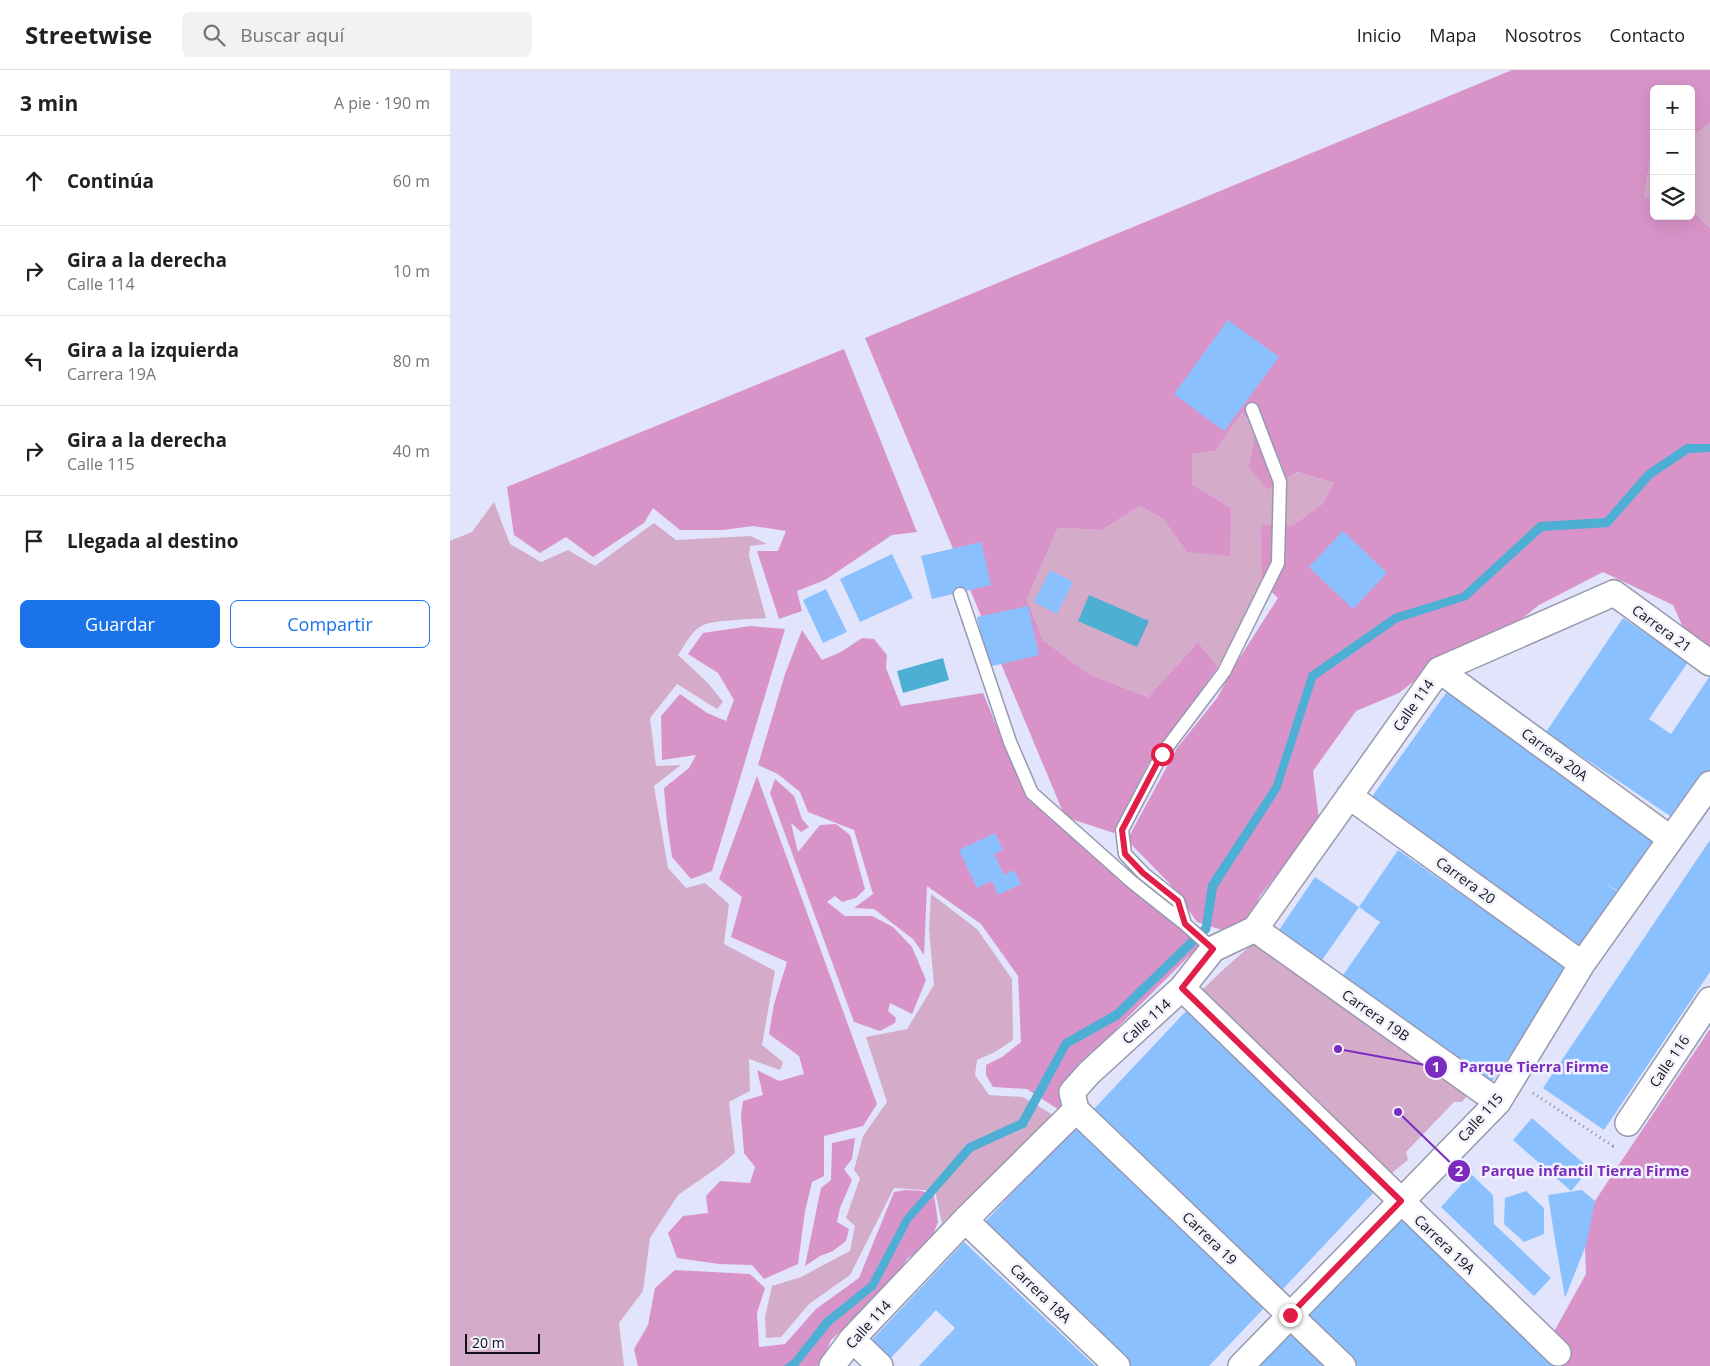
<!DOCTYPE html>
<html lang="es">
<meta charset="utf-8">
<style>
:root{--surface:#fff;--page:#f2f2f2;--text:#202124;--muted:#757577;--line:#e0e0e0;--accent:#1a73e8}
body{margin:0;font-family:"Open Sans",sans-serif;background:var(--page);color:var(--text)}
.controls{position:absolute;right:15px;top:15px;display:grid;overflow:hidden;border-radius:8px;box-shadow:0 5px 20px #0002}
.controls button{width:45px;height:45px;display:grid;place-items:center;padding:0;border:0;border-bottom:1px solid var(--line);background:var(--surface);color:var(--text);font:25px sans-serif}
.scale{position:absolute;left:15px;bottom:12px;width:75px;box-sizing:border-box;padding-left:5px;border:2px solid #111219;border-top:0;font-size:14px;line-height:18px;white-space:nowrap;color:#111219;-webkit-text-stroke:4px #f1f2fc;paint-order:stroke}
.stop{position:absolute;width:15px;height:15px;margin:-11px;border:4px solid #e11d48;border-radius:50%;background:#fff}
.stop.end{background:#e11d48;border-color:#fff;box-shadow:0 1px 5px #0008}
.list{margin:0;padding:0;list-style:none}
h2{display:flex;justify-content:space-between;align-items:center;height:65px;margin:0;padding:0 20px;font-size:21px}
h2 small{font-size:16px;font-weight:400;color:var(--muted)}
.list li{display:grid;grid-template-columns:32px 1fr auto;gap:15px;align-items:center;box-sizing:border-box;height:90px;padding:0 20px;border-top:1px solid var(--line)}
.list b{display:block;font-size:19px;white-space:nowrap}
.list p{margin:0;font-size:16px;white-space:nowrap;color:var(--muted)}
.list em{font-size:16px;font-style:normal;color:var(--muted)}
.actions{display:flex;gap:10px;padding:15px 20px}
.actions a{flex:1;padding:11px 0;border:1px solid var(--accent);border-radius:8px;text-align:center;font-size:18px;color:var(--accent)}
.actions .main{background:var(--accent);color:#fff}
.icon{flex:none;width:28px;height:28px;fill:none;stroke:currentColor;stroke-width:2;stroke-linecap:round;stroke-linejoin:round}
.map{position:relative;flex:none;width:1260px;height:1296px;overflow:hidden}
header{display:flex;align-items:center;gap:30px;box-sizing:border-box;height:70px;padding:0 25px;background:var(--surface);border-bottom:1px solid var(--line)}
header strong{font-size:24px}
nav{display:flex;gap:28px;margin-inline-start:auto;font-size:18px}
.search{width:350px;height:45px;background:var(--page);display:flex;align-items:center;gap:12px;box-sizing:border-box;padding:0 18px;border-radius:8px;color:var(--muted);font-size:19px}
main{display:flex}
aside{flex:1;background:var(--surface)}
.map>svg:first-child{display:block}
.green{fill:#d5abca}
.forest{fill:#d894c9}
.water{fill:#4cafd3}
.building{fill:#8bc0ff}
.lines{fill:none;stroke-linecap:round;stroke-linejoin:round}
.service-casing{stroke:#9799ae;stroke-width:15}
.minor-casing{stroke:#9799ae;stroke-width:28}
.path{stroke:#858797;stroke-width:3;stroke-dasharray:1 4;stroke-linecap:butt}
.service{stroke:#fff;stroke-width:12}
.minor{stroke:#fff;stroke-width:25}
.route{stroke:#e11d48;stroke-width:6}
.labels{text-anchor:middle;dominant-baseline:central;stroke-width:5;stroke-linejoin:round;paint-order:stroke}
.street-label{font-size:14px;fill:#111219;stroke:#f1f2fc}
.leader{fill:none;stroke:#7b2cbf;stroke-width:2}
.callout-dot{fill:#7b2cbf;stroke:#f1f2fc;stroke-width:2}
.mark-label{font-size:15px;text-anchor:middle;font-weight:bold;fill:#fff}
.callout-label{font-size:15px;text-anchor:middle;font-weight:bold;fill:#7b2cbf;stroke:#f1f2fc;stroke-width:5;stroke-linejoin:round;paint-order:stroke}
</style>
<header>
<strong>Streetwise</strong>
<div class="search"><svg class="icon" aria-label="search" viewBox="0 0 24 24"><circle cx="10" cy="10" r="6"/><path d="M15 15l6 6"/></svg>Buscar aquí</div>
<nav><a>Inicio</a><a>Mapa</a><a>Nosotros</a><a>Contacto</a></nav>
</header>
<main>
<aside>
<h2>3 min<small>A pie · 190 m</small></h2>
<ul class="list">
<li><svg class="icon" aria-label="ahead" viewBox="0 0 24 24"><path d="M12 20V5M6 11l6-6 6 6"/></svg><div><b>Continúa</b></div><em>60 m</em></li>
<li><svg class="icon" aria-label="right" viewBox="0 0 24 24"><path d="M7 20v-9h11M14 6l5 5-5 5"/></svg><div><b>Gira a la derecha</b><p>Calle 114</p></div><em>10 m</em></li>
<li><svg class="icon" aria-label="left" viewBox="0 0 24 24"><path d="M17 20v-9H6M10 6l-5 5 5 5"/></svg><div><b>Gira a la izquierda</b><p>Carrera 19A</p></div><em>80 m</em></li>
<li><svg class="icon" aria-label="right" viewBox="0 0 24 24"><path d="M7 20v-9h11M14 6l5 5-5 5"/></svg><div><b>Gira a la derecha</b><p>Calle 115</p></div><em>40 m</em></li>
<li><svg class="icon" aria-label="arrive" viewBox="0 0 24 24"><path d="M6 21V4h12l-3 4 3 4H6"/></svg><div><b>Llegada al destino</b></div></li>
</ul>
<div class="actions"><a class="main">Guardar</a><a>Compartir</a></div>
</aside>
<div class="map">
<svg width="1260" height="1296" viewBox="0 0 1260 1296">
<rect width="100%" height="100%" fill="#e1e4fb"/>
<path class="green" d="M1260 53V158L1244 142 1241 141V67Z
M1204 83V129L1194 126 1201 85Z
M792 343 806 359 818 420 847 402 884 413 872 434 842 456 768 597 748 572 698 627 639 604 593 570 577 529 608 458 652 460 690 436 713 449 737 482 781 438 742 414V384L765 381Z
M44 432 60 474 91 492 118 480 145 496 204 453 226 470 301 466 317 474 300 476 299 486 316 548C303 549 263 550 253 555 241 561 235 575 228 585L258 613 273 632 267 639 227 614 200 648 206 696 231 695 204 716 218 798 236 818 255 813 279 834 274 874 325 901 312 975 333 992 330 1000 299 989 300 1021 279 1032 285 1083 267 1098 228 1125 200 1168 193 1221 169 1253 174 1296H0V471L22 462Z
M481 824 527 859 562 909 563 970 545 982 527 990 525 1005 539 1025 573 1027 605 1046 568 1079 492 1153 485 1121 444 1118 400 1205 359 1234 331 1267 316 1268 315 1247 322 1216 351 1207 400 1181 405 1156 396 1148 410 1108 404 1100 413 1066 437 1032 416 967 457 959 484 915 479 859Z
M808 869 1022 1020 1012 1032H1004L956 1082 958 1090 938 1106 752 920 774 899Z"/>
<path class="forest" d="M1062 0H1260V53L1241 67V19H1204V83L1201 85 1194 126 1204 129V146H1241V141L1244 142 1260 158V581L1236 564 1223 535 1153 502 1089 535 1025 586 976 602 949 623 906 641 863 701 870 757 836 793 810 826 798 852 772 860 747 852 720 814 677 770 727 678 767 628 785 595 828 528 812 513 811 455 842 456 872 434 884 413 847 402 818 420 799 398 806 359 792 343 765 381 742 384V414L781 438 780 486 737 482 713 449 690 436 652 460 608 458 577 529 593 570 639 604 698 627 748 572 768 597 698 694 664 763 615 747 415 268Z
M394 279 467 462 442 465 375 510 347 521 352 541 329 549 307 481H328L336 461 303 456 273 460H230L203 438 194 453 143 487 116 467 90 483 64 465 57 417Z
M300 556 335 559 262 801 241 809 222 787 217 753 214 718 239 698 246 685 212 690 211 646 230 624 257 643 276 651 284 630 268 603 238 584 253 563Z
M352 560 372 590 391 582 412 568 424 569 437 585 436 598 451 636 533 623 575 725 636 780 732 859 749 876 670 955 655 974 641 982 622 1006 609 1040 577 1019 543 1017 536 1005V995L552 987 571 972 568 906 531 854 477 816 474 885 463 869 424 839 404 838 423 824 404 760 358 742 350 722 328 704 308 695 335 604Z
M307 706 427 1034 413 1056 374 1066V1106L362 1112 355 1141 348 1194 314 1209 302 1195 269 1194 227 1188 218 1163 233 1146 258 1143 256 1126 270 1111 300 1113 305 1097 294 1083 291 1045 293 1031 313 1025 307 1000 329 1011 354 1004 349 986 319 964 324 934 337 892 281 867 292 827 269 809Z
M325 709 344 726 352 749 359 757 351 762 341 753 348 782 370 755 386 754 400 765 415 819 406 828 392 832 385 826 377 832 395 846H422L443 857 462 877 476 910 462 944 440 933 438 941 446 948 445 953 430 961 404 952 320 723Z
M1260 959V1296H1111L1102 1288 1101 1267 1136 1204 1134 1152 1145 1131 1168 1096Z
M405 1068 402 1089 394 1099 402 1110 390 1138 387 1152 399 1159 396 1171 383 1181 370 1186 355 1196 371 1118 381 1110 382 1073Z
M455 1120 472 1121 484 1125 488 1152 481 1170 457 1189 442 1213 427 1228 381 1270 375 1284 367 1296H188L184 1279 198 1255 205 1218 225 1200 300 1204 315 1218 307 1243 309 1277 335 1274 366 1239 409 1208 444 1122Z"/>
<path class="water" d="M1236 374H1260V382L1239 383 1202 408 1159 457 1093 461 1017 530 948 552 866 609 830 720 767 818 760 861 669 949 619 977 576 1057 523 1081 461 1151 426 1218 381 1255 348 1296H334L343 1289 374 1249 419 1213 454 1147 517 1074 569 1050 613 970 664 941 752 856 758 814 823 715 859 603 944 544 1012 523 1089 452 1155 448 1196 401Z
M639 525 699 551 687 577 628 551Z
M493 588 499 610 453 623 447 601Z"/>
<path class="building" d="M778 250 829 287 774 361 724 324Z
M893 461 937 503 903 539 859 497Z
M531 472 541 515 482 529 471 486Z
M442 484 463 528 410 552 390 509Z
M600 500 623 512 607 544 584 532Z
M376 519 397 562 373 573 353 530Z
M578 536 589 585 538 597 527 547Z
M1173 548 1238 592 1199 649 1221 664 1260 606V700L1226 750 1096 662Z
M1001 616 1206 766 1170 822 1153 812 1173 825 1133 881 921 728Z
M545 763 553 780 544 784 554 805 564 800 571 814 548 825 542 811 527 818 509 780Z
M1260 770V902L1154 1060 1093 1018Z
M948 780 1119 900 1041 1013 891 908 930 852 909 837Z
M865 807 909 837 870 893 827 863Z
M737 940 926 1120 832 1220 643 1040Z
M1082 1048 1140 1099 1121 1121 1063 1070Z
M626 1056 816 1236 759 1296H679L531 1156Z
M1021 1104 1043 1125 1044 1154 1101 1208 1084 1226 991 1137Z
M1132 1120 1145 1131 1136 1175 1115 1228 1105 1170 1098 1125Z
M1076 1121 1094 1138V1164L1074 1172 1054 1154 1055 1128Z
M950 1146 1106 1296H908L855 1246Z
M514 1172 645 1296H469L505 1258 486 1240 439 1290 420 1272Z
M840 1261 876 1296H807Z"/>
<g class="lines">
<g class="service-casing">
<path id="service" d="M510 524 560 672 582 723 682 812 735 854 763 879
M735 854 728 831 693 803 675 784 672 760 712 684 774 602 828 493 830 412 802 339"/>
</g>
<g class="minor-casing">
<path id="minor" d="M989 600 1221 769
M899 726 1132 894
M805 859 1048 1032
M732 918 1108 1283
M626 1040 893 1296
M1178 1053 1260 930
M515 1150 667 1296
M402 1269 430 1296
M382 1296 402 1269 515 1150 626 1040 622 1022 639 1003 732 918 763 879 805 859 989 600 1164 523 1260 593
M791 1296 1048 1032 1132 894 1260 714"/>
</g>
<path class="path" d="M1083 1023 1163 1076 1165 1073"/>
<use href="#service" class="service"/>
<use href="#minor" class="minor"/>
</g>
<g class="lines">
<path class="route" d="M712 684 672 760 675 784 693 803 728 831 735 854 763 879 732 918 951 1131 840 1245"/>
</g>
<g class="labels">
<g class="street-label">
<text transform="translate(1212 558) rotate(36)">Carrera 21</text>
<text transform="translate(963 635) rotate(-55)">Calle 114</text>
<text transform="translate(1105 684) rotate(36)">Carrera 20A</text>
<text transform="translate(1016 810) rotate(36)">Carrera 20</text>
<text transform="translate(926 945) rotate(35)">Carrera 19B</text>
<text transform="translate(696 951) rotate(-42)">Calle 114</text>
<text transform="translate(1219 991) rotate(-56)">Calle 116</text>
<text transform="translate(1030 1047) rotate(-48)">Calle 115</text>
<text transform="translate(760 1168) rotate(44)">Carrera 19</text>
<text transform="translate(995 1174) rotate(44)">Carrera 19A</text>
<text transform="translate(591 1223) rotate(44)">Carrera 18A</text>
<text transform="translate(418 1254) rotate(-48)">Calle 114</text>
</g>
</g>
<path class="leader" d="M888 979L986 997M948 1042L1009 1101"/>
<g class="callout-dot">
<circle cx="888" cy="979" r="5"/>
<circle cx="948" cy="1042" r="5"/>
<circle cx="986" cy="997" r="12"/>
<circle cx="1009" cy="1101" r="12"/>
</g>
<g class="mark-label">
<text x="986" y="1002">1</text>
<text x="1009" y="1106">2</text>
</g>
<g class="callout-label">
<text x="1084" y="1002">Parque Tierra Firme</text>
<text x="1135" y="1106">Parque infantil Tierra Firme</text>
</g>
</svg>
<div class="controls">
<button>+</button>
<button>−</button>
<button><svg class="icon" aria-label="layers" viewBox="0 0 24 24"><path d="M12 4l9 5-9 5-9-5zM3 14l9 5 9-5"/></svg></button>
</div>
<div class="scale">20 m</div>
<div class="stop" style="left:712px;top:684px"></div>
<div class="stop end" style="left:840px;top:1245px"></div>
</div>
</main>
